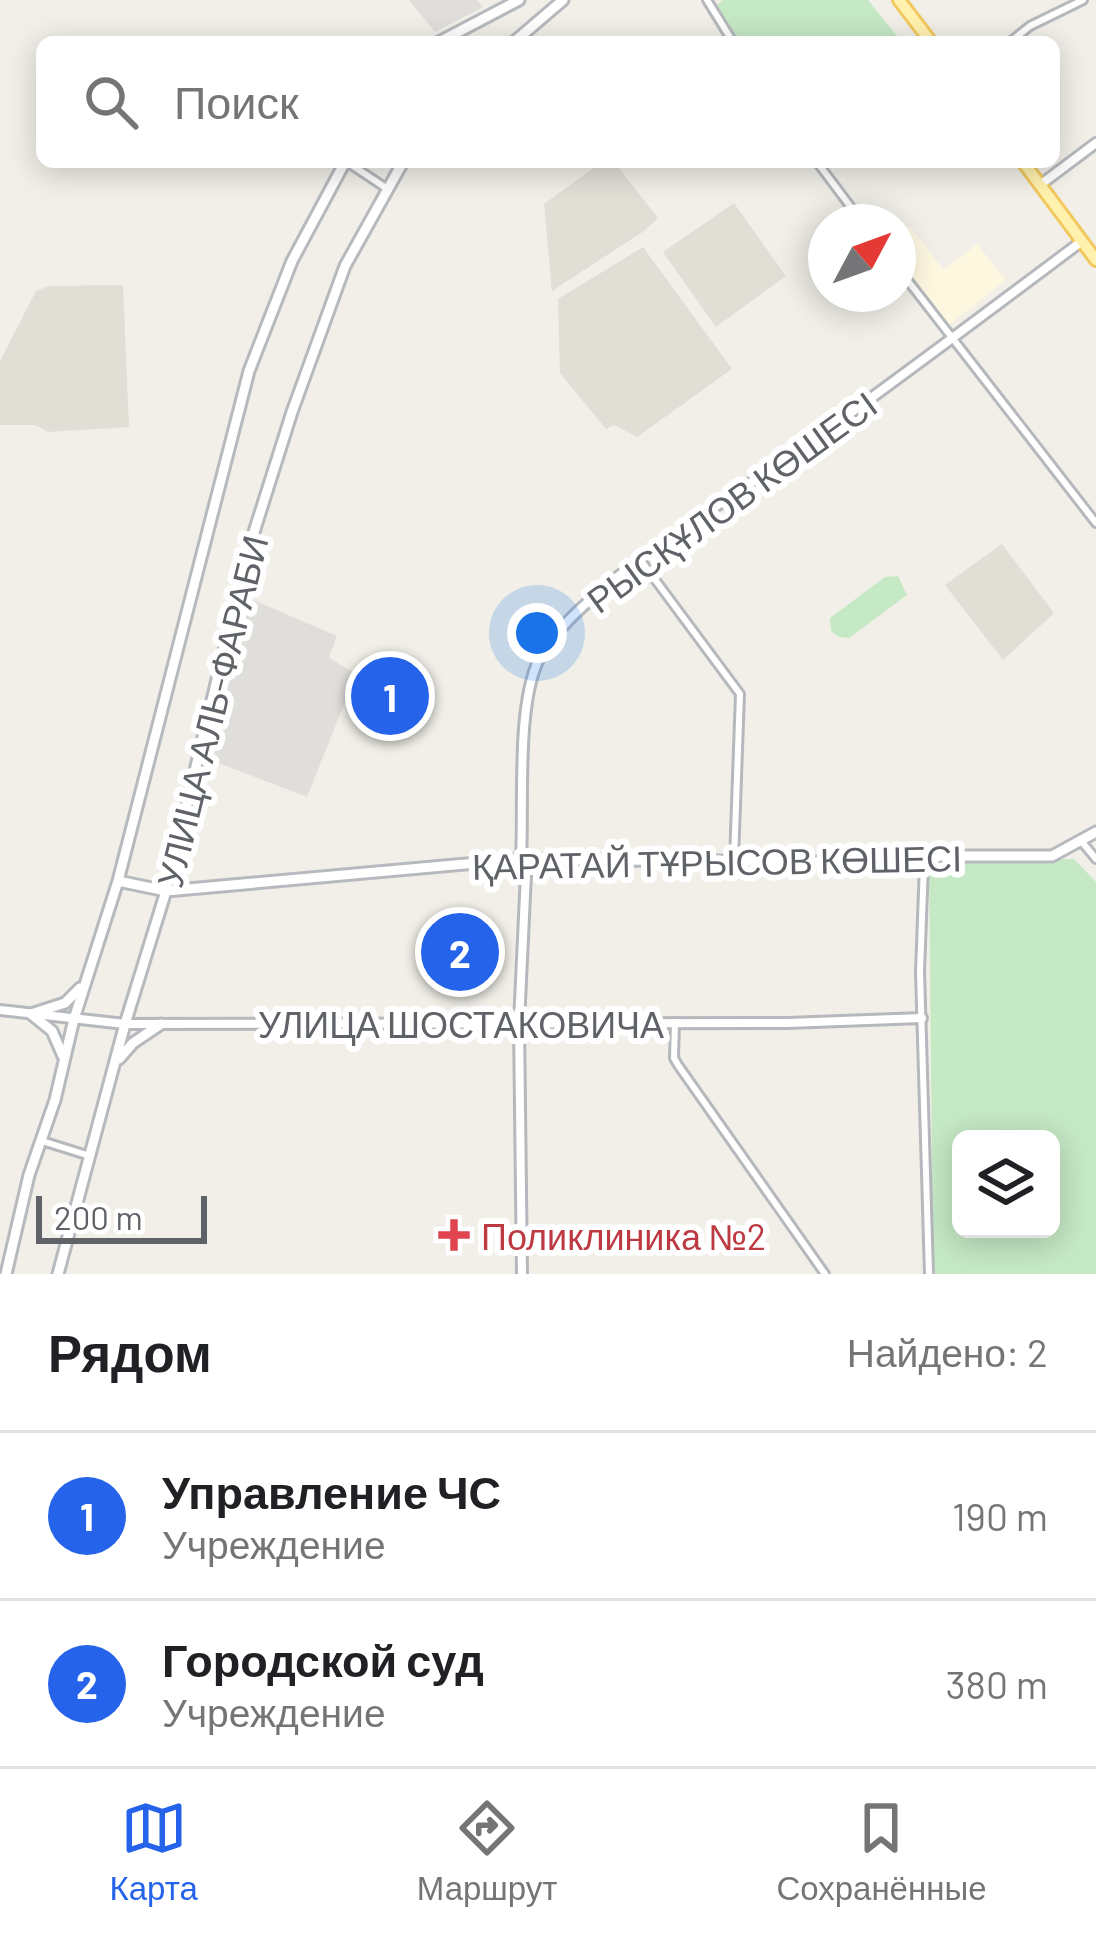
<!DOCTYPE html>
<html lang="ru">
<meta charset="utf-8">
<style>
:root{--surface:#fff;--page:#f2f2f2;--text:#202124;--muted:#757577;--line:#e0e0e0;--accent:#2563eb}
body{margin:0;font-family:Barlow,sans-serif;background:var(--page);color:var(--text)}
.controls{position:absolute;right:36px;bottom:36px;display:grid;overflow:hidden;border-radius:18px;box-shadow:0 6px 30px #0003}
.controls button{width:108px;height:108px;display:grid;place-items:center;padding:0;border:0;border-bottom:3px solid var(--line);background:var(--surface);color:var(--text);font:60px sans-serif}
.compass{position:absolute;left:808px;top:204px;width:108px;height:108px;border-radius:50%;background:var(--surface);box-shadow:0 6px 30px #0003;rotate:49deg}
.scale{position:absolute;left:36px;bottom:30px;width:171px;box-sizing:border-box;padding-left:12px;border:6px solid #5f6368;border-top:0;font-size:33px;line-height:42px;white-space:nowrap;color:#5f6368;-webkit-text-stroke:9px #fff;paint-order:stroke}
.you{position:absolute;left:537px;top:633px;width:42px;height:42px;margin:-30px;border:9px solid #fff;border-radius:50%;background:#1a73e8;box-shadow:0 0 0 18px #1a73e833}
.badge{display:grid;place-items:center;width:78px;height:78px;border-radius:50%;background:var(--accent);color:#fff;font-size:39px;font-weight:700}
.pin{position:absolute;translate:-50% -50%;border:6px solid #fff;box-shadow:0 3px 12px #0006}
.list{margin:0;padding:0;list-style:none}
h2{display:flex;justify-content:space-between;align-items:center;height:156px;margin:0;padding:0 48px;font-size:51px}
h2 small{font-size:39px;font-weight:400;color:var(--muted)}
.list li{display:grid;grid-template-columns:78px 1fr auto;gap:36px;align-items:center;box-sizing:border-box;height:168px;padding:0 48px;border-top:3px solid var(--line)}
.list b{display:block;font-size:45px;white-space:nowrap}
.list p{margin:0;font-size:39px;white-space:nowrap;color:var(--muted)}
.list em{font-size:39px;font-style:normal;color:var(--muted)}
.icon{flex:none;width:66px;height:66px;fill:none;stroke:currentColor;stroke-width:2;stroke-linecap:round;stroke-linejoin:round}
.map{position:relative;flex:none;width:1096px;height:1274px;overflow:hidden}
.search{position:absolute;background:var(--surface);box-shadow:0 6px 30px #0003;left:36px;right:36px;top:36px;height:132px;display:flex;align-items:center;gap:30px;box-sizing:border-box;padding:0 42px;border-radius:18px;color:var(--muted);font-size:45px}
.sheet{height:492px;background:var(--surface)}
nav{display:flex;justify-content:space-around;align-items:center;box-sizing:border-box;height:168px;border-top:3px solid var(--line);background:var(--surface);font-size:33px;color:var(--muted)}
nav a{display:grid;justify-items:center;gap:6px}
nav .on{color:var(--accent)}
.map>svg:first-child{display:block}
.commercial{fill:#fef7e0}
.industrial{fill:#e0deda}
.education{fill:#e1ded6}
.green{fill:#c5e8c5;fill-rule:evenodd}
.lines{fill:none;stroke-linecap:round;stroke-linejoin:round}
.minor-casing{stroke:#b5b8bc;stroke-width:12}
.tertiary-casing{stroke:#b5b8bc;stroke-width:14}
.secondary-casing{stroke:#b6babf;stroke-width:15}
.primary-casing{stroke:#f2c960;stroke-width:16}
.minor{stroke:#fff;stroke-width:6}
.tertiary{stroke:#fff;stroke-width:8}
.secondary{stroke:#fff;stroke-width:9}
.primary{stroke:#fff2af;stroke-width:10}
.health-dot{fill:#e0444e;stroke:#fff;stroke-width:4.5}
.labels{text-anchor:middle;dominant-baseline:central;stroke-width:12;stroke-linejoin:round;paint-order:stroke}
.street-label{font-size:36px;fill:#5f6368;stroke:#fff}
.health-label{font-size:36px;fill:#be3a42;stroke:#fff;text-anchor:start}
</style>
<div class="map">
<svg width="1096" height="1274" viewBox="0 0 1096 1274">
<rect width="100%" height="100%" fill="#f1efe8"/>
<path class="commercial" d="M909 226 944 270 977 244 1006 280 948 326 898 262V235Z"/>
<path class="industrial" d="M409 0H477L483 7 435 32Z
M251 599 337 636 329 658 356 674 307 797 208 759Z"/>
<path class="education" d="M602 162H614L658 218 644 231 552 291 544 204Z
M734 203 786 276 716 327 663 252Z
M643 247 732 369 637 437 614 425 606 429 560 373 558 299Z
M123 285 129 427 48 432 35 425H0V361L36 291 49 286Z
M1002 544 1054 613 1003 660 945 585Z"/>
<path class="green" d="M723 0H868L902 42H738L713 8Z
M898 576 907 595 849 638 839 637 831 631 830 618 885 577Z
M1074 859 1096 882V1274H933L929 863ZM961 1139H1051V1229H961Z"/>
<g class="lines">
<g class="minor-casing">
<path id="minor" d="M707 0 733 42
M1010 42 1030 26 1083 0
M347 162 386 188
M817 162 862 222
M898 268 1096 523
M642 562 740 694 734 860
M1082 842 1096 859
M924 864 920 972 929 1274
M675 1022 674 1058 678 1065 825 1274
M42 1141 90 1156"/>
</g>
<g class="tertiary-casing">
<path id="tertiary" d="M1040 185 1096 143
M0 1010 125 1024 787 1023 922 1018
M522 1274 519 1023 526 874 521 859C524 805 516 706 539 659 574 591 735 496 802 448 896 381 989 311 1082 241"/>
</g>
<g class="secondary-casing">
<path id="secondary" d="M439 42 519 0
M514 42 563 0
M118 881 166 891 521 859 924 863 940 856H1052L1096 832
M31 1014 65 1003 80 988
M31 1014 52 1031 63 1056
M119 1059 133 1043 161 1024
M6 1274 29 1175 55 1100 74 1019 118 881 249 371 292 261 345 162
M58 1274 125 1024 166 891 248 551 292 412 345 266 403 162"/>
</g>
<g class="primary-casing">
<path id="primary" d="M899 0 931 42
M1023 162 1096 260"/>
</g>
<use href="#minor" class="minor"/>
<use href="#tertiary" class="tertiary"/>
<use href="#secondary" class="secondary"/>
<use href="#primary" class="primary"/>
</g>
<path class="health-dot" d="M448 1217h12v12h12v12h-12v12h-12v-12h-12v-12h12z"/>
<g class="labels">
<g class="street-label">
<text transform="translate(731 501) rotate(-36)">РЫСҚҰЛОВ КӨШЕСІ</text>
<text transform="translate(211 711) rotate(-76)">УЛИЦА АЛЬ-ФАРАБИ</text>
<text transform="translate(717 861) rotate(-1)">ҚАРАТАЙ ТҰРЫСОВ КӨШЕСІ</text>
<text x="461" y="1023">УЛИЦА ШОСТАКОВИЧА</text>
</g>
<g class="health-label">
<text x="481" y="1235">Поликлиника №2</text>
</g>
</g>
</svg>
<div class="controls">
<button><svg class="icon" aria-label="layers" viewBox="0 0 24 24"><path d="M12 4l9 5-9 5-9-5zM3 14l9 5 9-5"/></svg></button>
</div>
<svg class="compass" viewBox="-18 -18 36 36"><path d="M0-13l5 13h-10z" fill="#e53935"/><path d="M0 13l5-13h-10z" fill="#757577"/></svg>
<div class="scale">200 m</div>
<div class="you"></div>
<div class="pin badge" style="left:390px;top:696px">1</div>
<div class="pin badge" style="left:460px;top:952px">2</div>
<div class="search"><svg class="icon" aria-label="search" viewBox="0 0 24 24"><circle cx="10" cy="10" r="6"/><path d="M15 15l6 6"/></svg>Поиск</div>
</div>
<section class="sheet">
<h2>Рядом<small>Найдено: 2</small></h2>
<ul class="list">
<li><span class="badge">1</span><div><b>Управление ЧС</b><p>Учреждение</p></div><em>190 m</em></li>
<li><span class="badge">2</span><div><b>Городской суд</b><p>Учреждение</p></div><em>380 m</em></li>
</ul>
</section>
<nav>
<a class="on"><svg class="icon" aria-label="map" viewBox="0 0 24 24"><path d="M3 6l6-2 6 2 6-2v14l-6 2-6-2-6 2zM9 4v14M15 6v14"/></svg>Карта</a>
<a><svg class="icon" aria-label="directions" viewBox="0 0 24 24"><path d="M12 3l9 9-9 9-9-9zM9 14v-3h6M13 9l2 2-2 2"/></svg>Маршрут</a>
<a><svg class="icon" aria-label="saved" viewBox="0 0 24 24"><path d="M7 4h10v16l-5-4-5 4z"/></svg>Сохранённые</a>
</nav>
